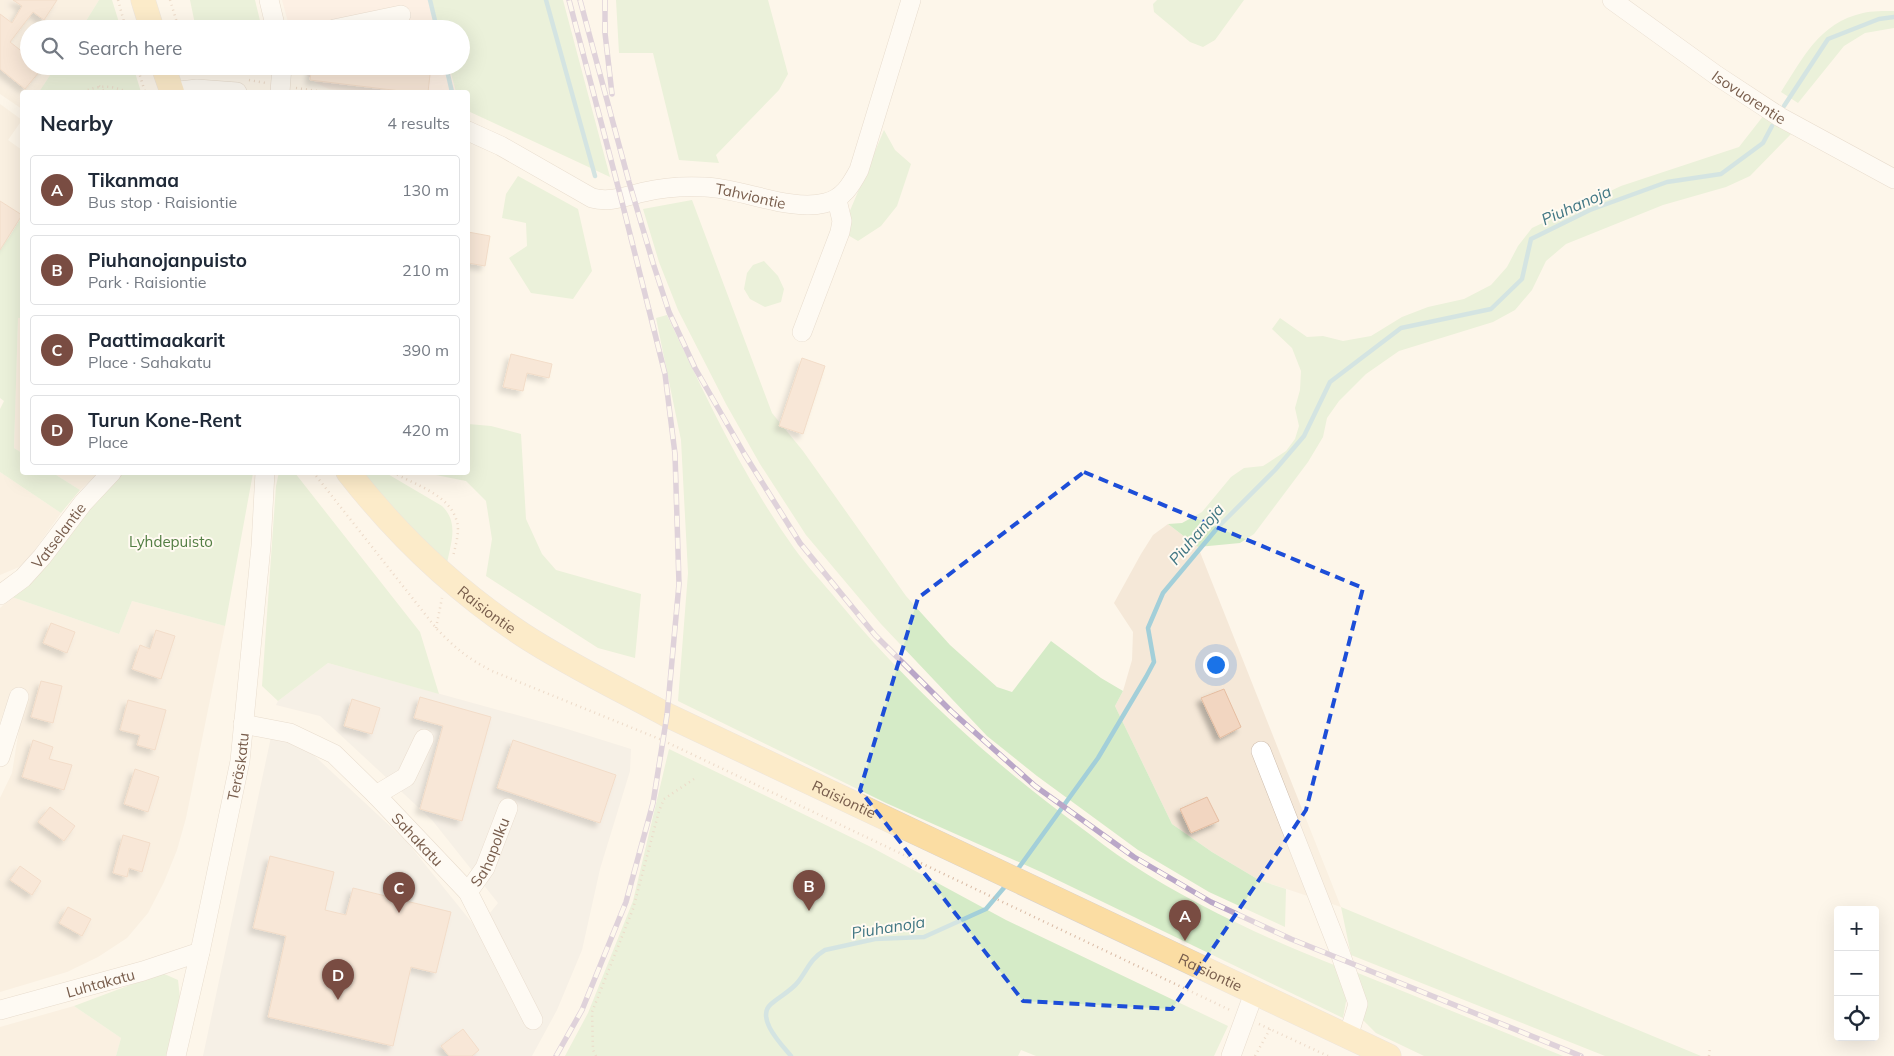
<!DOCTYPE html>
<meta charset="utf-8">
<style>
:root{--surface:#fff;--page:#f6f6f7;--text:#1f2937;--muted:#747a83;--line:#e0e1e3;--accent:#794c42}
body{margin:0;font-family:Mulish,sans-serif;background:var(--page);color:var(--text)}
.controls{position:absolute;right:15px;bottom:15px;display:grid;overflow:hidden;border-radius:5px;box-shadow:0 5px 20px #0002}
.controls button{width:45px;height:45px;display:grid;place-items:center;padding:0;border:0;border-bottom:1px solid var(--line);background:var(--surface);color:var(--text);font:25px sans-serif}
.you{position:absolute;left:1215px;top:664px;width:18px;height:18px;margin:-12px;border:4px solid #fff;border-radius:50%;background:#1a73e8;box-shadow:0 0 0 8px #1a73e833}
.badge{display:grid;place-items:center;width:32px;height:32px;border-radius:50%;background:var(--accent);color:#fff;font-size:16px;font-weight:700}
.pin{position:absolute;translate:-50% -41px;filter:drop-shadow(0 1px 2px #0008)}
.pin::after{content:'';position:absolute;top:26px;width:18px;height:15px;background:inherit;clip-path:polygon(0 0,100% 0,50% 100%)}
.list{margin:0;padding:0;list-style:none}
h2{display:flex;justify-content:space-between;align-items:center;height:65px;margin:0;padding:0 20px;font-size:21px}
h2 small{font-size:16px;font-weight:400;color:var(--muted)}
.list li{display:grid;grid-template-columns:32px 1fr auto;gap:15px;align-items:center;box-sizing:border-box;height:70px;margin:0 10px 10px;padding:0 10px;border:1px solid var(--line);border-radius:5px}
.list b{display:block;font-size:19px;white-space:nowrap}
.list p{margin:0;font-size:16px;white-space:nowrap;color:var(--muted)}
.list em{font-size:16px;font-style:normal;color:var(--muted)}
.icon{flex:none;width:28px;height:28px;fill:none;stroke:currentColor;stroke-width:2;stroke-linecap:round;stroke-linejoin:round}
.map{position:relative;flex:none;width:1894px;height:1056px;overflow:hidden}
.search{position:absolute;background:var(--surface);box-shadow:0 5px 20px #0002;left:20px;top:20px;width:450px;height:55px;display:flex;align-items:center;gap:12px;box-sizing:border-box;padding:0 18px;border-radius:28px;color:var(--muted);font-size:19px}
.panel{position:absolute;background:var(--surface);box-shadow:0 5px 20px #0002;left:20px;top:90px;width:450px;height:385px;border-radius:5px}
.map>svg:first-child{display:block}
.residential{fill:#f5e8d8}
.commercial{fill:#fde8de}
.industrial{fill:#eee8e2}
.green{fill:#d5ebc7}
.lines{fill:none;stroke-linecap:round;stroke-linejoin:round}
.stream{stroke:#a3cfd9;stroke-width:4.5}
.building{fill:#f2d6c1;stroke:#e5bda1;filter:url(#shadow)}
.minor-casing{stroke:#cfbeae;stroke-width:20}
.major-casing{stroke:#d9d2cd;stroke-width:25}
.path{stroke:#d8b9a3;stroke-width:2.5;stroke-dasharray:1 4;stroke-linecap:butt}
.minor{stroke:#fff;stroke-width:19}
.major{stroke:#fbdda3;stroke-width:24}
.rail-casing{stroke:#baa7c8;stroke-width:5.5}
.rail{stroke:#fffaf1;stroke-width:4;stroke-dasharray:11;stroke-linecap:butt}
.marked{fill:none;stroke:#1d4ed8;stroke-width:4;stroke-dasharray:10 6;stroke-linejoin:round}
.labels{text-anchor:middle;dominant-baseline:central;stroke-width:4;stroke-linejoin:round;paint-order:stroke}
.street-label{font-size:15px;fill:#785d4c;stroke:#fffaf1}
.park-label{font-size:15px;fill:#537e43;stroke:#fffaf1}
.water-label{font-size:16px;font-style:italic;fill:#427784;stroke:#fffaf1}
</style>
<div class="map">
<svg width="1894" height="1056" viewBox="0 0 1894 1056">
<defs>
<filter id="shadow"><feDropShadow dx="-4.5" dy="4.5" stdDeviation="2.5" flood-color="#0004"/></filter>
</defs>
<rect width="100%" height="100%" fill="#fdf6ea"/>
<path class="residential" d="M0 0H99L81 29H29V66H56L39 92H22V109L0 94Z
M0 104 22 120 8 140 22 150V216L8 239 0 238Z
M18 318H22V453L14 448Z
M0 472 61 513 29 558 19 567 0 575Z
M53 473H98L80 490Z
M1168 524 1198 547 1341 907 1259 880 1212 852 1172 824 1115 706 1123 691 1132 660 1133 632 1114 603 1141 554 1153 535Z
M12 597 119 634 132 601 225 626 186 818 177 850 164 882 148 913 127 938 98 957 67 972 0 992V798L12 773 21 717 4 711 0 723V608Z
M74 1006 121 1038 116 1056H0V1027Z"/>
<path class="commercial" d="M282 0H431L439 29H290Z
M301 66H449L456 92H353L329 89 316 83 304 73Z"/>
<path class="industrial" d="M328 663 564 728 631 749 630 771 600 869 582 950 557 1010 532 1056H203L271 737 305 747 407 842 477 929 498 903 432 820 320 716 276 705 278 701Z"/>
<path class="green" d="M99 0H112L121 29H81Z
M190 0H255L262 29H196Z
M431 0H563L610 177 468 111V92H456L449 66H461V29H439Z
M616 0H768L788 74 779 90 716 155 719 163 679 160 653 53H619Z
M1157 0H1244L1215 40 1203 47 1190 42 1154 12 1153 4Z
M1894 11V28L1865 33 1844 46 1798 103 1781 92C1803 58 1819 23 1863 13 1872 11 1884 11 1894 11Z
M56 66H133L141 92H39Z
M1764 115 1792 133 1750 176 1726 187 1663 205 1566 244 1546 261 1532 290 1515 310 1493 322 1399 351 1366 374 1339 401 1327 418 1323 437 1308 462 1254 534 1240 543 1198 547 1168 524 1182 523 1202 512 1231 477 1244 468 1263 466 1286 451 1295 439 1299 426 1295 408 1300 390 1301 371 1292 348 1272 329 1280 318 1307 337 1323 336 1343 341 1371 336 1402 317 1428 307 1464 299 1491 285 1507 267 1518 246 1532 228 1621 186 1739 147Z
M884 130 895 150 911 164 897 206 881 226 858 241 846 234 849 213Z
M518 176 578 209 592 271 573 299 531 293 509 258 527 246 526 223 502 218 506 194Z
M692 200 772 413 803 451 906 596 950 645 997 687 1012 692 1051 641 1101 678 1123 691 1115 706 1172 824 1212 852 1259 880 1286 889 1285 927 1209 892 1138 850 1037 776 987 736 881 624 806 535 760 464 726 404 678 310 659 262 643 209Z
M22 216V318H18L14 448 22 453V472L53 473 80 490 61 513 0 472V409L4 401 0 398V238L8 239Z
M764 261 778 276 784 289 781 302 765 307 750 299 744 289 747 273 753 265Z
M667 315C705 395 742 475 794 548 807 566 823 583 837 600 907 685 988 759 1076 824 1094 837 1112 852 1131 864 1196 906 1267 939 1339 967L1347 996 1343 1018 1041 872 886 803 678 701 688 573 681 440 656 318Z
M468 424 491 426 521 434 526 519 542 554 556 570 641 594 635 658 598 648 486 576 492 539 486 501 466 481 426 473 468 472Z
M279 472 295 473 420 632 439 694 328 663 278 701 262 686 276 486Z
M124 473H253L225 626 132 601 119 634 12 597 117 476Z
M361 473H386L442 506C459 522 451 543 447 563L424 543Z
M669 749 871 847 1006 920 1228 1026 1214 1056H1036L1021 1050 1018 1056H565L588 1013 633 901Z
M1341 907 1701 1056H1605L1351 955Z
M1353 971 1563 1056H1424L1376 1033 1363 1020Z
M162 973 178 980 180 998 167 1056H116L121 1038 74 1006Z"/>
<g class="lines">
<path class="stream" d="M430 0 437 29
M546 0 595 176
M446 66 452 92
M1784 106 1828 39 1879 19 1894 17
M1015 873 1098 758 1146 677 1154 662 1148 628 1163 593 1219 526 1275 470 1304 436 1330 382 1401 328 1491 309 1522 279 1531 239 1590 210 1667 182 1721 174 1763 143 1772 126
M791 1056C782 1045 755 1018 771 1004 780 996 791 991 798 982 808 969 810 959 825 950L875 939 924 937 986 909 1008 883"/>
</g>
<path class="building" d="M13 0H57L44 20 33 12 10 42 29 57V66H44L25 89 0 69V14L12 23 22 6Z
M312 66H431L428 92H409L310 80Z
M0 201 22 215 0 250Z
M468 232 490 236 485 266 468 263Z
M511 354 552 364 549 378 527 373 523 391 503 387Z
M802 358 825 366 803 434 779 426Z
M51 623 75 632 67 653 43 643Z
M156 630 175 636 161 679 132 669 140 645 150 649Z
M41 681 62 686 53 723 31 717Z
M1224 689 1241 727 1220 738 1201 698Z
M420 697 491 717 462 821 420 809 443 726 414 718Z
M352 699 380 708 372 734 344 726Z
M128 700 166 710 155 750 137 745 140 735 120 730Z
M33 740 53 747 49 759 72 765 64 790 22 777Z
M513 740 616 775 600 823 497 788Z
M135 769 159 777 148 812 124 804Z
M1207 797 1219 821 1191 833 1180 809Z
M50 807 75 826 64 841 38 822Z
M123 835 150 843 142 872 129 868 127 877 113 873Z
M270 856 334 872 325 910 346 915 353 888 451 912 436 973 411 967 393 1046 268 1017 286 936 253 928Z
M20 866 41 881 32 895 10 880Z
M68 907 91 919 82 936 59 923Z
M463 1029 479 1050 472 1056H449L441 1046Z"/>
<g class="lines">
<g class="minor-casing">
<g id="minor">
<path d="M269 0 276 29"/>
<path id="s1" d="M1612 0 1716 75 1780 117 1894 179"/>
<path d="M334 29 401 15"/>
<path d="M171 92 197 89 237 92"/>
<path d="M280 92 282 66"/>
<path id="s2" d="M468 131 501 146 592 198C610 203 626 196 644 192 664 187 684 186 705 187 741 188 790 212 825 203 843 199 851 185 859 170L911 0"/>
<path d="M802 332 840 232 842 221 837 200"/>
<path id="s3" d="M0 595 23 578 42 557 83 503 112 472"/>
<path id="s4" d="M243 724 290 733 334 754 376 795 468 892 533 1020"/>
<path d="M1261 751 1339 950 1358 1004 1348 1037"/>
<path d="M0 757 19 697"/>
<path d="M376 795 406 777 424 739"/>
<path id="s5" d="M468 892 485 868 508 808"/>
<path id="s6" d="M0 1010 143 971 200 952"/>
<path id="s7" d="M176 1056 200 952 240 761 261 546 265 472"/>
<path d="M1231 1056 1254 993"/>
</g>
</g>
<g class="major-casing">
<g id="major">
<path d="M143 0 152 29"/>
<path d="M163 66 172 92"/>
<path id="s8" d="M348 472C398 536 456 591 523 635 569 665 619 689 667 715L1389 1056"/>
</g>
</g>
<path class="path" d="M118 0 126 29
M170 0 179 29
M137 66 145 92
M191 66 193 74
M194 66 217 73
M249 80 266 83
M99 86 105 92
M296 88 326 92
M83 92C99 85 111 85 127 92
M313 472 436 628C455 648 467 658 492 671L662 740 1232 1011
M393 472C414 485 450 494 457 522 460 532 455 547 453 557
M436 628 442 598
M1259 1024 1328 1056
M596 1056 593 1050 592 1012 633 909 659 811 664 799 697 777
M1255 1056 1270 1029
M1709 1056 1710 1047"/>
<use href="#minor" class="minor"/>
<use href="#major" class="major"/>
<g class="rail-casing">
<path id="rail" d="M580 0 629 182 653 263 669 312 695 368 745 455 800 543 875 635 951 711 1035 786 1134 857 1211 902 1291 939 1581 1056
M605 0V33L612 94
M556 1056 582 1010 626 902 653 803 667 715 679 584 675 454 665 374 621 198 569 0"/>
</g>
<use href="#rail" class="rail"/>
</g>
<path d="M0 0H1894V1056H0ZM1084 472 1363 588 1306 810 1172 1009 1023 1001 860 790 918 598Z" fill="#fdf6ea" fill-opacity=".55" fill-rule="evenodd"/>
<path class="marked" d="M1084 472 1363 588 1306 810 1172 1009 1023 1001 860 790 918 598Z"/>
<g class="labels">
<g class="street-label">
<text stroke="none"><textPath href="#s1" startOffset="168">Isovuorentie</textPath></text>
<text stroke="none"><textPath href="#s2" startOffset="302">Tahviontie</textPath></text>
<text stroke="none"><textPath href="#s3" startOffset="84">Vatselantie</textPath></text>
<text stroke="none"><textPath href="#s8" startOffset="196">Raisiontie</textPath></text>
<text stroke="none"><textPath href="#s7" startOffset="296">Teräskatu</textPath></text>
<text stroke="none"><textPath href="#s8" startOffset="601">Raisiontie</textPath></text>
<text stroke="none"><textPath href="#s4" startOffset="216">Sahakatu</textPath></text>
<text stroke="none"><textPath href="#s5" startOffset="46">Sahapolku</textPath></text>
<text stroke="none"><textPath href="#s8" startOffset="1006">Raisiontie</textPath></text>
<text stroke="none"><textPath href="#s6" startOffset="104">Luhtakatu</textPath></text>
</g>
<g class="park-label">
<text x="171" y="541">Lyhdepuisto</text>
</g>
<g class="water-label">
<text transform="translate(1576 205) rotate(-24)">Piuhanoja</text>
<text transform="translate(1196 534) rotate(-49)">Piuhanoja</text>
<text transform="translate(888 927) rotate(-9)">Piuhanoja</text>
</g>
</g>
</svg>
<div class="controls">
<button>+</button>
<button>−</button>
<button><svg class="icon" aria-label="locate" viewBox="0 0 24 24"><circle cx="12" cy="12" r="6"/><path d="M12 2v4M12 18v4M2 12h4M18 12h4"/></svg></button>
</div>
<div class="you"></div>
<div class="pin badge" style="left:1185px;top:941px">A</div>
<div class="pin badge" style="left:809px;top:911px">B</div>
<div class="pin badge" style="left:399px;top:913px">C</div>
<div class="pin badge" style="left:338px;top:1000px">D</div>
<div class="search"><svg class="icon" aria-label="search" viewBox="0 0 24 24"><circle cx="10" cy="10" r="6"/><path d="M15 15l6 6"/></svg>Search here</div>
<section class="panel">
<h2>Nearby<small>4 results</small></h2>
<ul class="list">
<li><span class="badge">A</span><div><b>Tikanmaa</b><p>Bus stop · Raisiontie</p></div><em>130 m</em></li>
<li><span class="badge">B</span><div><b>Piuhanojanpuisto</b><p>Park · Raisiontie</p></div><em>210 m</em></li>
<li><span class="badge">C</span><div><b>Paattimaakarit</b><p>Place · Sahakatu</p></div><em>390 m</em></li>
<li><span class="badge">D</span><div><b>Turun Kone-Rent</b><p>Place</p></div><em>420 m</em></li>
</ul>
</section>
</div>
